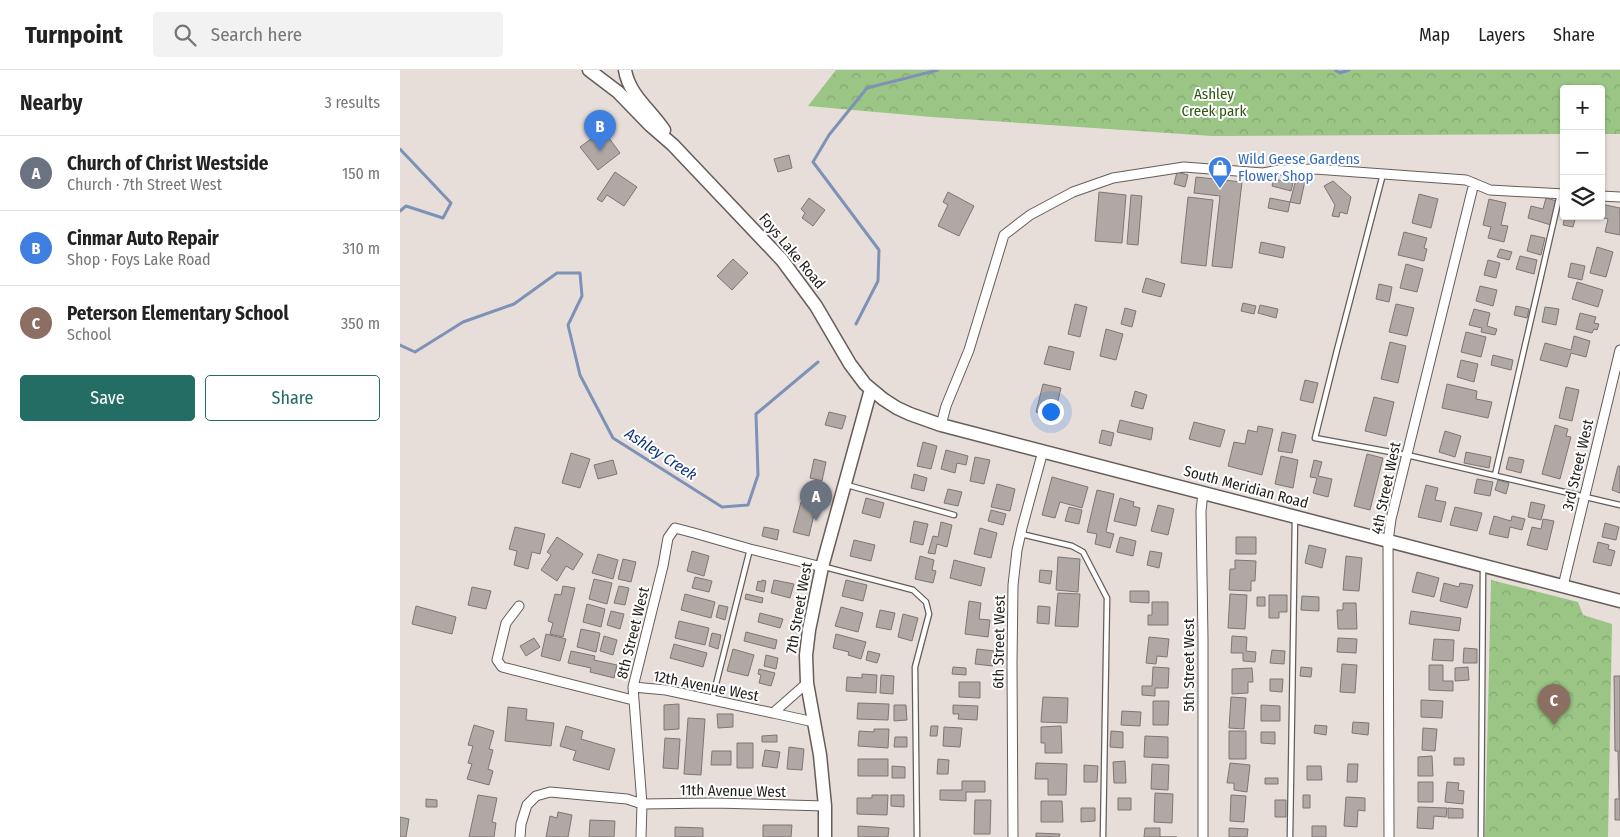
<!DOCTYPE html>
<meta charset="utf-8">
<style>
:root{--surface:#fff;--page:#f2f2f2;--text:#222;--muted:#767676;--line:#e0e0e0;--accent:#246d65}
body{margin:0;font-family:"Fira Sans Condensed",sans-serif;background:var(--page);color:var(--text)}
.controls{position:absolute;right:15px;top:15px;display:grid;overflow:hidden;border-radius:5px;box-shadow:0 1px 4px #0004}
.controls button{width:45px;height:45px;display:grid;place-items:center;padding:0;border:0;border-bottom:1px solid var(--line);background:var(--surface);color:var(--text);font:25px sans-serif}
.you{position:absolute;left:650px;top:341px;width:18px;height:18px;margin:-12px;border:4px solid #fff;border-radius:50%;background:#1a73e8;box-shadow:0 0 0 8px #1a73e833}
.badge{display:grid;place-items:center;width:32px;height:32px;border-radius:50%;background:var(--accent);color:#fff;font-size:16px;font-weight:700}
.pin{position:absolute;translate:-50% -41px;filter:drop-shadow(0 1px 2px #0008)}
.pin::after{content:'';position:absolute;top:26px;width:18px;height:15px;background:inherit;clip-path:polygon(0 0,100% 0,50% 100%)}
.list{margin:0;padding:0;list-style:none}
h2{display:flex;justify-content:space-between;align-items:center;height:65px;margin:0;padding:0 20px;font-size:21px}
h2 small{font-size:16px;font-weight:400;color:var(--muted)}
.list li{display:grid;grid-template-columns:32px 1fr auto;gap:15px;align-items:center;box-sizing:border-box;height:75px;padding:0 20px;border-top:1px solid var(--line)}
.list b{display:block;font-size:19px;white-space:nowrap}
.list p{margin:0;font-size:16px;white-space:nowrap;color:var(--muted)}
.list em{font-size:16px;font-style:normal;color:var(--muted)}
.actions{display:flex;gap:10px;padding:15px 20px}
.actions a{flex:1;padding:11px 0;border:1px solid var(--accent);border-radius:5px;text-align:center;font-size:18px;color:var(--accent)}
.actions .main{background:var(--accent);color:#fff}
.icon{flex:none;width:28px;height:28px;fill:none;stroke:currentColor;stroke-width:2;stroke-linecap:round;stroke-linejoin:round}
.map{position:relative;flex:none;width:1220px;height:767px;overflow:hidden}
header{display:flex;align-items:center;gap:30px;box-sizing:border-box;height:70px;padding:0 25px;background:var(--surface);border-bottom:1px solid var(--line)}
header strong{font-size:24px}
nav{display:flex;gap:28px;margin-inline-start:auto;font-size:18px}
.search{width:350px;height:45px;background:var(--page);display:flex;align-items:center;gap:12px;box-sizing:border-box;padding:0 18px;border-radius:5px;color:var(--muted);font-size:19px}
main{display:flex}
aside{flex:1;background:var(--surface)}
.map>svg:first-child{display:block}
.forest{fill:url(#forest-crowns)}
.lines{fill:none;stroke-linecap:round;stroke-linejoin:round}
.stream{stroke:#7e92b7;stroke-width:3}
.building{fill:#b0a8a4;stroke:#7e7672}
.lane-casing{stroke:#655d5a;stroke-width:7}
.street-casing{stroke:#655d5a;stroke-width:11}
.secondary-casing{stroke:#655d5a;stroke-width:15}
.lane{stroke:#fff;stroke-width:4.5}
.street{stroke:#fff;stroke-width:9}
.secondary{stroke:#fff;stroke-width:12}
.labels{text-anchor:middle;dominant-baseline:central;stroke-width:4;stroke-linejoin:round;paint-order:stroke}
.park-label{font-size:15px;fill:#2e5610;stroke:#fff}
.shop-label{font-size:15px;fill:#366cbe;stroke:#fff;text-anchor:start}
.street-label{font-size:15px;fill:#201d1b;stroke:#fff}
.water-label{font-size:16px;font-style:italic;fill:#113682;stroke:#fff}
</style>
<header>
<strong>Turnpoint</strong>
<div class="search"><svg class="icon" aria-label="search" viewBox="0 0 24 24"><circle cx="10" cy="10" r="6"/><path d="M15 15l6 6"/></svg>Search here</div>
<nav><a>Map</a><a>Layers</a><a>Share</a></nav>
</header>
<main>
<aside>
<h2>Nearby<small>3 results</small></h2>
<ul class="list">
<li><span class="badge" style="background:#6b7280">A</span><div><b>Church of Christ Westside</b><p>Church · 7th Street West</p></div><em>150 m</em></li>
<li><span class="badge" style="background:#3f7fe0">B</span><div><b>Cinmar Auto Repair</b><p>Shop · Foys Lake Road</p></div><em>310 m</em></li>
<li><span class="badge" style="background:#8d6e63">C</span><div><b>Peterson Elementary School</b><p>School</p></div><em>350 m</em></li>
</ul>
<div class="actions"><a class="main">Save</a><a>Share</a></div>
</aside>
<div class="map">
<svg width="1220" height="767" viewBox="0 0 1220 767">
<defs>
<pattern id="forest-crowns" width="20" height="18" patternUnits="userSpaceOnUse" patternTransform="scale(1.25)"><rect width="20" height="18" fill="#9ac584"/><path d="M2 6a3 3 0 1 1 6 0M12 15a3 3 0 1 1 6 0" fill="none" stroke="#84a971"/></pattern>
</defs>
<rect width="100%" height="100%" fill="#e7deda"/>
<path class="forest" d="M436 0H1220V64H1201V19H1164V64L812 66 532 47 408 36Z
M1091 510 1178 532 1183 545 1212 554 1208 767H1085Z"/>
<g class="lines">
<path class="stream" d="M935 0 940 3 949 0
M0 79 51 133 43 148 6 136 0 141
M456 254 478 211 479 180 413 92 429 65 467 18 538 0
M0 275 15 282 63 252 114 234 157 203H180L182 226 168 255 180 305 213 368 322 437 348 435 358 405 356 344 418 292"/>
</g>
<path class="building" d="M203 60 220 83 198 100 180 77Z
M389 85 392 98 378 102 374 89Z
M215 102 237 117 224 136 207 125 202 132 197 129Z
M777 102 788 105 785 117 774 114Z
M796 107 842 112 832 198 812 196 820 126 794 123Z
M874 109 893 113 891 121 872 116Z
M896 109 905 111 900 134 890 132Z
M933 111 951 127 947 144 940 142 939 147 932 146 935 135 924 116Z
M548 122 574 136 559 166 538 156 548 135 543 132Z
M699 122 726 125 722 173 695 171Z
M1019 124 1038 129 1031 158 1012 153Z
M731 125 742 126 738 175 727 174Z
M788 127 813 130 806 196 781 193Z
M409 128 425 140 413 156 402 148 405 143 401 139Z
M870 128 890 132 888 142 868 138Z
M1146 128 1157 131 1151 155 1128 148 1131 136 1143 139Z
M1089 129 1106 133 1101 155 1108 156 1104 172 1088 168 1091 157 1083 155Z
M1201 134 1220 138V165L1205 162 1208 149 1196 146H1201Z
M1165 146H1176L1173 157 1163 155Z
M1004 162 1027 168 1024 178 1027 179 1024 191 998 185Z
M1131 165 1145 168 1141 185 1127 181Z
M861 172 885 177 883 188 859 183Z
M1197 177 1213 182 1206 207 1190 203Z
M1100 179 1112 182 1109 190 1097 187Z
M1120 186 1137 190 1134 204 1116 199Z
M333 189 348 203 332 220 317 206Z
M1088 190 1100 193 1096 208 1084 205Z
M1171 193 1185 196 1182 210 1168 207Z
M1006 194 1023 199 1017 222 1000 218Z
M746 208 765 214 761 227 742 222Z
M1177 212 1203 220 1198 237 1172 229Z
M979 214 992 217 989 232 976 229Z
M1080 216 1097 220 1093 236 1076 231Z
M843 233 856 236 854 244 841 241Z
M675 234 687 237 680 267 668 264Z
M996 234 1014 238 1007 266 989 262Z
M860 235 878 239 876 248 858 243Z
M1116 236 1129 239 1127 248 1114 245Z
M1145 237 1159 239 1156 255 1142 252Z
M725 238 736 241 732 257 721 254Z
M1074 239 1090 243 1087 256 1097 259 1095 265 1081 262 1082 258 1069 255Z
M1180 243 1196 247 1194 253 1199 254 1197 260 1194 259 1192 263 1176 259Z
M706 259 723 264 716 290 700 286Z
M1066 262 1086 267 1081 287 1061 282Z
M1174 266 1190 271 1186 287 1171 283 1167 297 1140 290 1145 273 1171 280Z
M990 272 1006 276 998 313 981 309Z
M649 276 674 282 670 300 644 294Z
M1093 285 1113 290 1111 300 1091 295Z
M1061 290 1078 294 1074 312 1057 307Z
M905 310 918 313 913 333 900 330Z
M643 314 661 318 654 347 636 342Z
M1047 314 1077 321 1076 329 1092 332 1088 348 1042 338Z
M1166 317 1179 320 1172 351 1159 348Z
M735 321 747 325 743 339 731 336Z
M974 327 994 332 986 366 965 361Z
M429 342 446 346 442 359 425 355Z
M720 350 753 358 751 370 717 362Z
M794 352 825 360 820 377 789 369Z
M1155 355 1168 359 1166 366 1171 367 1160 409 1142 404Z
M858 356 873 359 862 405 828 396 834 372 845 374 848 360 857 362Z
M702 360 714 363 711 376 699 373Z
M1045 361 1061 366 1055 387 1039 382Z
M882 362 896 365 892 383 878 381Z
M523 372 537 376 531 399 517 396Z
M546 380 568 386 566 395 557 393 555 403 541 399Z
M1066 382 1091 387 1089 398 1064 393Z
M171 383 190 389 180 418 162 413Z
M967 384 983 388 970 440 954 436Z
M881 386 898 390 893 418 875 414Z
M575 387 590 390 584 414 570 411Z
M1109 387 1124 390 1121 403 1106 399Z
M414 389 426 392 422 411 410 408Z
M213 390 217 404 198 409 194 395Z
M914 390 922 392 918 406 932 409 928 427 913 423 917 408 910 407Z
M1218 396H1220V423L1212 420Z
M514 404 527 408 524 421 511 418Z
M652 407 688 417 682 438 660 432 655 448 642 445Z
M1077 409 1093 412 1090 426 1074 423Z
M1098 410 1109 413 1106 424 1095 420Z
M597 414 615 419 610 441 591 437Z
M1026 415 1038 418 1035 430 1046 432 1041 452 1018 447Z
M548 419 562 422 558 436 544 433Z
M403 420 422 424 420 431 402 426Z
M697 420 714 424 706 462 714 464 710 478 695 474 697 464 687 462Z
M466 428 484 433 480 448 462 443Z
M720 428 734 432 733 436 740 438 736 456 714 451Z
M401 432 416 436 409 466 393 462Z
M1131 432 1145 435 1141 450 1128 447Z
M758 435 774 439 768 465 751 461Z
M669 437 682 440 679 454 665 451Z
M1055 437 1082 443 1077 461 1050 455Z
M591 440 606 444 603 455 588 451Z
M1094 446 1111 451 1112 446 1125 449 1122 460 1110 457 1108 468 1089 464Z
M1143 449 1154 451 1147 480 1127 475 1132 457 1141 459Z
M514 451 528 454 523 475 510 472Z
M541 452 552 455 547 477 537 474 535 484 528 483 533 466 538 467Z
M1205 453 1219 457 1216 470 1202 467Z
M115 457 145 464 140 484 132 482 128 499 114 495 117 481 109 479Z
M364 457 379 460 377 470 362 466Z
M580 458 597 463 591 488 574 484Z
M157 467 183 484 173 500 166 496 157 511 141 500 151 485 147 482Z
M720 467 736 471 733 486 716 482Z
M836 467H856V484H836Z
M454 470 475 475 471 491 450 486Z
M1198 472 1209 475 1208 479 1215 481 1211 496 1193 492Z
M909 475 926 479 922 498 905 493Z
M292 481 309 486 304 506 287 501Z
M750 481 762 483 759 498 747 495Z
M198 484 218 490 213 509 192 503Z
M520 486 534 490 532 500 536 501 533 513 515 509Z
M946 486 962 488 959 521 943 520Z
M658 487 680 489 678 522 656 520Z
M223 489 236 492 231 512 218 509Z
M554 490 585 498 581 516 550 508Z
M835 490 856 491 855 511H851V521L829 520 830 499H835Z
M640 500 652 501 650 514 639 512Z
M1017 502 1039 508 1034 527 1012 522Z
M295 507 312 511 309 522 292 518Z
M194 509 212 513 207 534 189 529Z
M362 510 366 511 364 522 356 520 358 511 361 512Z
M374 510 394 514 390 528 371 523Z
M446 510 467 515 463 531 442 526Z
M1044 513 1059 517 1060 513 1073 515 1067 538 1040 531Z
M163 516 175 518 163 567 150 564 153 553 148 551 155 524 161 525Z
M219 516 229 518 225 535 214 533Z
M72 517 91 521 86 539 68 535Z
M730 521H749V533L730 532Z
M658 523 680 524 678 557 655 556Z
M285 524 315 532 311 548 281 540Z
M346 524 363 528 362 533 345 529Z
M830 524 847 525 845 559 828 558Z
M869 525H887V542H879V548H869Z
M902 526 919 527V541L901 540Z
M857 527H865V536H857Z
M569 531 581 533 579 549 590 550 588 567 565 564Z
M752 532H768V555H748V545H752Z
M943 533H956L957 559H938L937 540H943Z
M187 534 205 539 201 557 183 552Z
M319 535 328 537 325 550 316 547Z
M16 536 56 547 52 564 12 554Z
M638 536 650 537 649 554 637 553Z
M441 537 463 543 458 562 435 556Z
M480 540 495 543 491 560 476 557Z
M211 541 224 544 220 559 207 555Z
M1011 541 1061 548 1059 561 1009 554Z
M360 543 383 549 380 558 358 552Z
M503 544 518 548 512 571 498 567Z
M279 551 309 558 305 575 275 568Z
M181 559 200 563 196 582 177 577Z
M346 562 377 570 375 579 344 571Z
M312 563 321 565 318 579 309 576Z
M146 564 166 569 160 591 141 586Z
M436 564 466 572 461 589 448 585 449 582 433 578Z
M204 566 217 570 213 585 200 581Z
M832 566 847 567 846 581 856 582 855 592 843 591V583H831Z
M749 567 769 569 767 587 757 586 756 594 746 593Z
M134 568 140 577 126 586 120 576Z
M938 568 957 569 956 583 937 582Z
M1034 569 1054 570 1053 591 1032 590Z
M274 574 307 583 303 597 270 588Z
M1064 578 1077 579V593H1063Z
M333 579 354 585 348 606 327 601Z
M577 579 595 581 593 596 575 594Z
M872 580 885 581 884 594 870 593Z
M171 581 195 586 194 590 217 595 214 608 190 602 191 598 168 593Z
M468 581 480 584 477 593 466 590Z
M366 585 378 588 376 599 364 596Z
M942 594 957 595 955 623 940 622Z
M1029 595H1043V611H1053V621L1029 620Z
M553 597 566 598V605L552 604Z
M753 597 769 598 768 618H755V626L742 625V616H752Z
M901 597 912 598 911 607 900 606Z
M1068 597 1069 610 1055 611V598Z
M852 598 853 612H848V623L832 624V599Z
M359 599 375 603 371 616 359 613 361 605 358 604Z
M462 604 477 605 476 623 446 621 447 607 462 608Z
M481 605 494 606 493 624 480 623Z
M1214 606H1220V750H1215V729H1219L1218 681H1215Z
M870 609H883L882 622 870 621Z
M559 612H580V628L559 627Z
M643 627 668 628 667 653 641 652Z
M831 627 846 628 844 659 829 658Z
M1021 630 1043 631 1042 648 1021 647Z
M753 631H769L768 655H753Z
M458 633 489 634 488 650 457 649Z
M279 634V659L264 660V635Z
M494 635H506L507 650 494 651Z
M553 635 578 636 577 650 558 649 559 644H553Z
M861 635 880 636V651H861Z
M108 637 127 639 126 650 154 653 151 676 105 671Z
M722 641 741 642 740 656 721 655Z
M317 644H333V657L318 658Z
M288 648 305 649 301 705 284 704Z
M953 652 969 653 968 665 952 663Z
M74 655 94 661 89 679 93 680 88 699 93 701 89 715 67 709 72 694 68 693 73 676 68 675Z
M915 655 927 656 926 665 914 663Z
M166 656 183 661 181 669 215 679 209 700 173 690 176 681 160 676Z
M531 656H538L537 666H530Z
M661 656 662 683H645V673H641V657Z
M544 657 562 658 560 677 543 676Z
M1023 658 1037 659 1035 681 1022 680Z
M474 659H489L488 678 458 676 459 661 474 662Z
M711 661 723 662V678L710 677Z
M829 661H846V689H829Z
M861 662H875V674L861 673Z
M377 665V672H362V666Z
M745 666 768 667V688L744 687Z
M495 667H507V677H494Z
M265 668 280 669 278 699 263 698Z
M337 673H353V698H337Z
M389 677 404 679 402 700 387 699Z
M365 680 380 682 377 698 362 696Z
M312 681H331V695H311Z
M1032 686 1033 706H1018V687Z
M1054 688H1064V695H1054Z
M458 689H488V706H458Z
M538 689 549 690 548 704H537Z
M725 691 726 713H714L713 692Z
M636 693 667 694 666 725H648V709H635Z
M830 693 850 695 847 722 834 720V713H827Z
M752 694 769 695 768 720 751 719Z
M948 694H958L957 712H947Z
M684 695 698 696 697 712H684Z
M492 696 505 697V708H492Z
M907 696H921L922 710H907Z
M865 708H878V714H865Z
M562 711H585V722H566V731L540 730V720H562Z
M1018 712H1033V732H1018Z
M1047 712 1059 713 1058 720 1064 721 1063 734 1045 732Z
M755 723 773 724 772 753 754 752Z
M78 725 97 728 92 752 96 753 94 767H69Z
M472 725H488L487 745 457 744V728H472Z
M491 725H504V737L491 736Z
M831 725 846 726 844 752 830 751Z
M903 725H910V738H903Z
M946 727 965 728V741L958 740 957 757 944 756Z
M718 728H731V740H718Z
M26 729 37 730V737H26Z
M575 730H591L590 764H574Z
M875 730H886V747H875Z
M641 731H662L663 752H641Z
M1018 737 1047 738 1046 747 1034 746 1033 759 1017 758Z
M681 738H695V751L681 752Z
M1048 738 1063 739V748H1048Z
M158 742 172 745 168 767H146L150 746 157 748Z
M0 747 9 749 6 767H0Z
M190 750 215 751 214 767H189Z
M363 755H392L391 767H363Z
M458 756 489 758 488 767H458Z
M912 756H926V767H912Z
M275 757 303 758V767H275Z
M745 758H760V767H777H744Z
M829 758 848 759 847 767H829Z
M636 763 660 764 659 767H636Z"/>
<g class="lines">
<g class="lane-casing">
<path id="lane" d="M983 104 937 280 915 368 1007 385 1220 435
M1095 405 1160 124
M447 415 554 445
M621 464 672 476 683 482 707 528 703 767
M425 497 513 520 526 532 529 544 515 597 517 767
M312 630 350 479
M890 767 895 448
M1081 767 1083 498"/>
</g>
<g class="street-casing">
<path id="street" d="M1201 126 1220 127
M541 355 546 336 569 280 604 165 630 145 673 122 713 108 784 97 863 103 879 100 915 99 1066 110 1090 120 1164 124
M1163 516 1220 280
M119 536 106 553 97 590 102 597 233 630
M233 617 266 620 373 643 407 613
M373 643 414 652
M120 767 121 754 127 735 136 726 150 722 227 729 242 734 314 733 425 736
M241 767 242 734 233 617 263 496 268 468 275 458 294 463 350 479 422 497
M613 767 612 593 613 515 617 480 622 458 643 381
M803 767V569L801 441 803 423
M989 767 988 471 991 449 1074 113"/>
</g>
<g class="secondary-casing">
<path id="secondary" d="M189 0 218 22 250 55 273 75 382 190 416 236 450 294 465 314 483 329 497 338 510 344 541 355 1220 531
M225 0C229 25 251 40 264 60
M425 767V736L420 685 407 613 406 585 409 560 422 497 471 319"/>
</g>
<use href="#lane" class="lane"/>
<use href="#street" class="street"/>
<use href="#secondary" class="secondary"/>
</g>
<defs>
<g id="shop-pin" transform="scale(1.25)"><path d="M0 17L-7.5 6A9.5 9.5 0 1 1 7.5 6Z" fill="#3f7fe0" stroke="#fff"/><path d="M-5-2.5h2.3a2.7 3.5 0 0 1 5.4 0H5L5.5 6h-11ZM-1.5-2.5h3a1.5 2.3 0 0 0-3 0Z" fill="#fff"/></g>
</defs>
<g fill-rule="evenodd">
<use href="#shop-pin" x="820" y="98"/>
</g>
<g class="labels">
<g class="park-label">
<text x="814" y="24">Ashley<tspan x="814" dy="17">Creek park</tspan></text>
</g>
<g class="shop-label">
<text x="838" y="89">Wild Geese Gardens<tspan x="838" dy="17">Flower Shop</tspan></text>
</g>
<g class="street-label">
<text transform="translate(392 181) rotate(50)">Foys Lake Road</text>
<text transform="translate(1178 395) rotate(-77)">3rd Street West</text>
<text transform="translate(846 417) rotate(15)">South Meridian Road</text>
<text transform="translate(986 418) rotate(-78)">4th Street West</text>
<text transform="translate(399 538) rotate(-80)">7th Street West</text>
<text transform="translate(233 563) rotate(-76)">8th Street West</text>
<text transform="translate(599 572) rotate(-89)">6th Street West</text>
<text transform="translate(789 595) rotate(-90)">5th Street West</text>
<text transform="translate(306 616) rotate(11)">12th Avenue West</text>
<text transform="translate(333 721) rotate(1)">11th Avenue West</text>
</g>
<g class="water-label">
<text transform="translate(261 384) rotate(33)">Ashley Creek</text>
</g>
</g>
</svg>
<div class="controls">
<button>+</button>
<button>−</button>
<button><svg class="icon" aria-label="layers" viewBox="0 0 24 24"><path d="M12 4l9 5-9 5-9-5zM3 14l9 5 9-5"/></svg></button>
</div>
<div class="you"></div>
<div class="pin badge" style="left:416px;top:451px;background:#6b7280">A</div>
<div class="pin badge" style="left:200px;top:81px;background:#3f7fe0">B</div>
<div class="pin badge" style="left:1154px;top:655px;background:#8d6e63">C</div>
</div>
</main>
